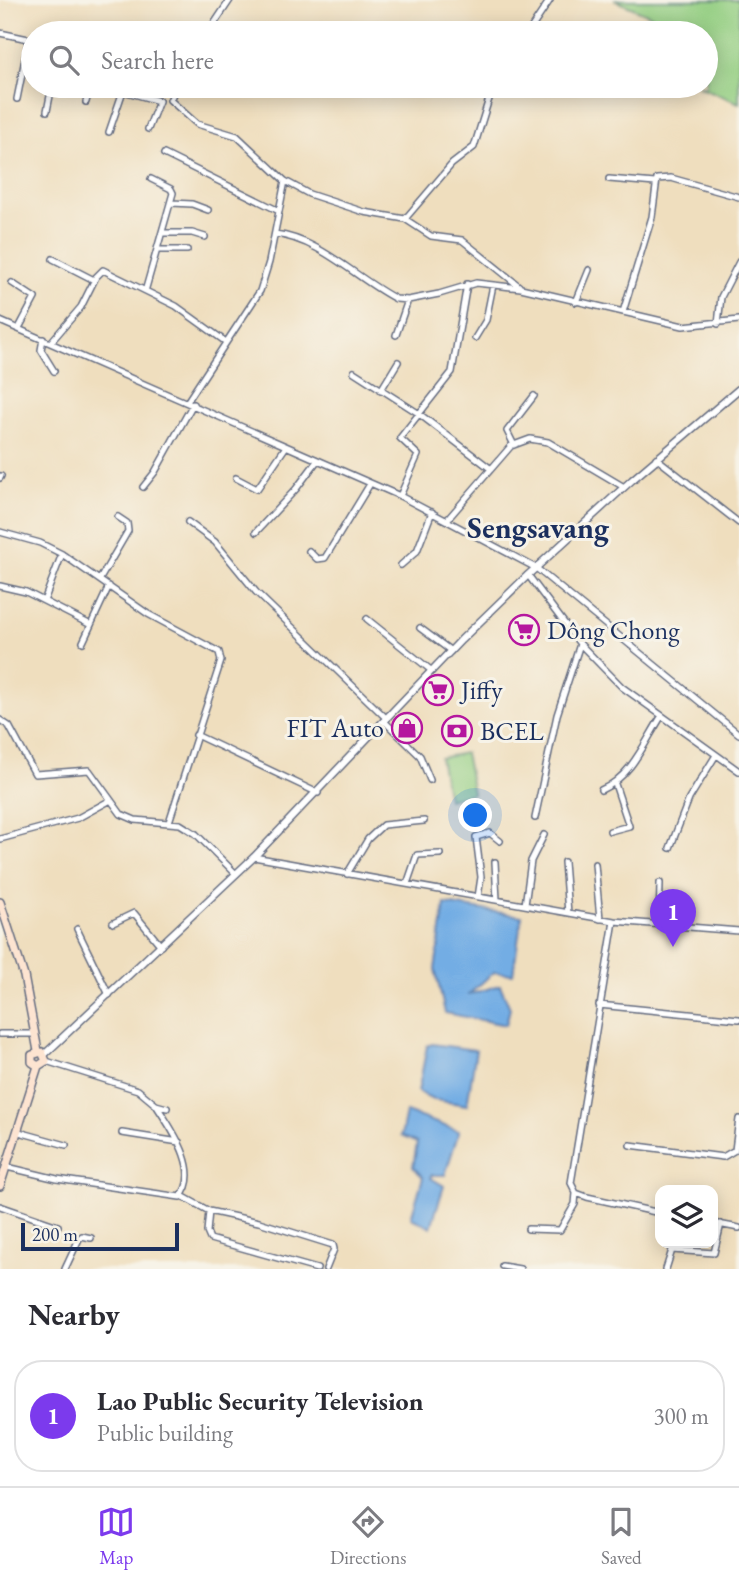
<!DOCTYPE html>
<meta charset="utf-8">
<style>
:root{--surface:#fff;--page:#f2f2f3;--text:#2b2b33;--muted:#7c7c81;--line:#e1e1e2;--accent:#7c3aed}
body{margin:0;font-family:"EB Garamond",serif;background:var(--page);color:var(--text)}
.controls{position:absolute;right:21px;bottom:21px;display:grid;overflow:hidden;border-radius:14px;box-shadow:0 4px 18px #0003}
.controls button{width:63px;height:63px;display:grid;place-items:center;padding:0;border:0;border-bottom:2px solid var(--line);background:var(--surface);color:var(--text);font:35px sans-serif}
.scale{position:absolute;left:21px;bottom:18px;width:158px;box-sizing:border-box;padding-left:7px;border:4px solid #1b2f5e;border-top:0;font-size:19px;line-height:24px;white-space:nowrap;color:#1b2f5e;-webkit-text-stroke:5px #f7f3e8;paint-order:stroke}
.you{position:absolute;left:476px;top:816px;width:24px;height:24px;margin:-18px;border:5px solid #fff;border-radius:50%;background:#1a73e8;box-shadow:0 0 0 10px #1a73e833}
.badge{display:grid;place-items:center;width:46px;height:46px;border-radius:50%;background:var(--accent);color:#fff;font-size:23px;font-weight:700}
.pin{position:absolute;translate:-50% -58px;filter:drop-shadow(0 2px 4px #0008)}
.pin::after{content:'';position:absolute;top:37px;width:24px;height:21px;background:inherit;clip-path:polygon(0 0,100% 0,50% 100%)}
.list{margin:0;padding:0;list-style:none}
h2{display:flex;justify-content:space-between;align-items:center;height:91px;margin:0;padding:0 28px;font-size:30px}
h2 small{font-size:23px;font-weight:400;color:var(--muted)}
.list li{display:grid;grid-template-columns:46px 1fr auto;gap:21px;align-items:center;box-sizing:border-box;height:112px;margin:0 14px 14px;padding:0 14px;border:2px solid var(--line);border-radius:28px}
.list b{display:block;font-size:26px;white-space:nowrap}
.list p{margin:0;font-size:23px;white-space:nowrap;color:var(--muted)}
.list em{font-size:23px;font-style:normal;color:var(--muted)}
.icon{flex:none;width:38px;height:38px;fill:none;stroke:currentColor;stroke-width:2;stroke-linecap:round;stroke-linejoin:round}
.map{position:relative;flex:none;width:739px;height:1269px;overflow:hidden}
.search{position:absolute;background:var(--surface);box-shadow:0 4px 18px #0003;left:21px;right:21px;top:21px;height:77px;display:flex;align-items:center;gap:18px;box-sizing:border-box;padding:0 24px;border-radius:38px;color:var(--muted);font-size:26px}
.sheet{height:217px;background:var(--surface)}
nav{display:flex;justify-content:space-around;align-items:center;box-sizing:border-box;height:98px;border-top:2px solid var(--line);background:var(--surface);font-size:19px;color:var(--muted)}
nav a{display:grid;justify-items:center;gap:4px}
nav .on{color:var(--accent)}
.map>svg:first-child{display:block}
.green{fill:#93ce81;stroke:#577e70;stroke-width:2}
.water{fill:#73ade4;stroke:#476ea1;stroke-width:2}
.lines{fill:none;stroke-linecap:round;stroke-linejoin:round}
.minor-casing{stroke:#656c80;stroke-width:8}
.tertiary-casing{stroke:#656c80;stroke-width:9}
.secondary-casing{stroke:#656c80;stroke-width:10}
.minor{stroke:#fff;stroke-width:5}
.tertiary{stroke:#fff;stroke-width:6}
.secondary{stroke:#fde4d1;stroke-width:7}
.labels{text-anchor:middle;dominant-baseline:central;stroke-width:6;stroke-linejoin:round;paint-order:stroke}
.poi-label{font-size:26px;fill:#1b2f5e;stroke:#f7f3e8;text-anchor:start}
.quarter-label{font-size:30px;font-weight:bold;fill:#1b2f5e;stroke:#f7f3e8}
</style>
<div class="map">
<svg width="739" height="1269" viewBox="0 0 739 1269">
<rect width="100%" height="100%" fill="#f7f3e8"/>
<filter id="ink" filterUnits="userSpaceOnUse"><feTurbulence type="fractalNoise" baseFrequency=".0143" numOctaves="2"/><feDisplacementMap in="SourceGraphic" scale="14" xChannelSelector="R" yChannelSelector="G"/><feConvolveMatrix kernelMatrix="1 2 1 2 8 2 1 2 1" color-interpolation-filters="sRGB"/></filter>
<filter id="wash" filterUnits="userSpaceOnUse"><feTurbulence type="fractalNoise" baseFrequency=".00686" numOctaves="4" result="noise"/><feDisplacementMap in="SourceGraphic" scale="28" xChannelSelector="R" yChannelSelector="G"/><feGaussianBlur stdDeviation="1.57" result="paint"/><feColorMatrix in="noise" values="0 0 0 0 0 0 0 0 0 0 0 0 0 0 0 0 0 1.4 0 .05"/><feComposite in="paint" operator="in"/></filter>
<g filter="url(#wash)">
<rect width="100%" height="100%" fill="#efdebe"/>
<path class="green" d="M614 0H739V103L698 86H706V33H645L652 16Z
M465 753 473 793 448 799 440 758Z"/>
<path class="water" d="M445 904 522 916 513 974 494 972 468 995 500 985 510 1008 506 1025 445 1013 435 969Z
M432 1044 476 1050 467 1105 435 1100 418 1092 427 1046Z
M406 1112 459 1131 445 1175H431V1178L444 1186 431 1227 411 1218 423 1177 413 1167 417 1143 401 1136Z"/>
</g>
<g filter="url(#ink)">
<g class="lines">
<g class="minor-casing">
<path id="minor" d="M0 33 33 40
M208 33 230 0
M528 33 550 0
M125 86 123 91 159 101 148 129
M177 86 170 100 197 124 237 136 285 181 309 194 364 212 405 219 431 236 462 240 519 286
M17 99 29 39
M86 102 90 86
M47 111 52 86
M109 132 123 91
M164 154 277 210
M609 179 655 183
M172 203 192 204 208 210
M405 219 452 164 474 147 493 86
M163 233H192L205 237
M275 234C320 239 357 279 396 299L408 300 439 294 476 283 521 288 683 326 739 320
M158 250H187
M53 259 94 280
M12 283 35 298 19 328
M146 288 173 193 171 189 151 179
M576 302 589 270
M623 312 652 217 657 179 671 178 739 197
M0 321 400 496 536 568 739 734
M718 324 721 297 739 262
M396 335 408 300
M475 338 486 320 493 285
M43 339 41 350 54 371
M51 342 81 307 96 277 103 270 176 306 226 342
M354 372 418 413 491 469
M381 390 398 362
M187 402 260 291 269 262 285 181
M514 445 507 431 534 396
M656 458 739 523
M0 478 1 476
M236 478 257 489 285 448
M143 487 155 472 193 404
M400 496 418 455 400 438 452 372 467 284
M447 520 511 446 530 439 548 442 624 487
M188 522 215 542 256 592 387 719
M0 532 40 543 62 554 148 614 219 652 221 661 169 822
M256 532 296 489 317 461
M309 551 317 559 325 558 370 484
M401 565 417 551 432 512
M528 575 580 644 622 687 739 771
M100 579 128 531 127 523 118 517
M0 586 26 592 89 624
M44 601 62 554
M367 619 432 671
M420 628 451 651
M83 642 109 586
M0 720 9 726 35 774 89 770 121 814 135 820 180 824 196 834 236 874
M385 722 420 756 430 780
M196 735 318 793
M601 790C631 777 644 744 661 717
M535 818 557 715 580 644
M610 831 629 826 615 784
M0 839 78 818 109 801
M670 848 689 799 716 755
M254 857 614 921 739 931
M495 862 497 900
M564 862 568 913
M595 864 600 919
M347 874 368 839 383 825 424 821
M407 884 417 855 440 854
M478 897 481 877 476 837 490 833 500 841
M525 905 531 861 544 835
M614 921 571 1183 576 1193 587 1197 660 1213
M113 923 134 913 161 946
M659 925 660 883
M77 929 109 995
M599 1005 739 1019
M0 1034H35
M46 1061 138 1090 156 1105 167 1108
M19 1132 66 1145
M122 1133 179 1142
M630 1145 723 1157 735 1150 739 1119
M7 1167 57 1179 180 1197C203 1171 170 1127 156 1105
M182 1196 209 1211 259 1222 333 1245 334 1249 326 1269
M0 1206 58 1226
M209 1211 207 1232 210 1239 317 1269
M713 1223 739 1228
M528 1229 560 1230 575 1204 576 1193
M672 1250 714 1253 721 1224
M502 1266 520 1269
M65 1269 79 1239 82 1236 91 1238
M666 1269 672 1250 671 1243"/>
</g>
<g class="tertiary-casing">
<path id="tertiary" d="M45 1054 254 857 461 640 528 575 632 480 739 389"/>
</g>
<g class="secondary-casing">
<path id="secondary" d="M0 902 24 976 38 1051
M0 1186 38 1066 46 1061 42 1052 32 1055V1062L38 1066"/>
</g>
<use href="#minor" class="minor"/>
<use href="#tertiary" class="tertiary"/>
<use href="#secondary" class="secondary"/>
</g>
</g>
<defs>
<g id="supermarket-ring" transform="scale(1.575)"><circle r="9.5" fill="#f7f3e8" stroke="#b5179e" stroke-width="1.5"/><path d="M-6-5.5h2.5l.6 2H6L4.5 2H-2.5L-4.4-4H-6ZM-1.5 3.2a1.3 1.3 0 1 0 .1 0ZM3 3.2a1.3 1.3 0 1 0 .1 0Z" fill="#b5179e"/></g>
<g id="shop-ring" transform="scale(1.575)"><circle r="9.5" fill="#f7f3e8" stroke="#b5179e" stroke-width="1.5"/><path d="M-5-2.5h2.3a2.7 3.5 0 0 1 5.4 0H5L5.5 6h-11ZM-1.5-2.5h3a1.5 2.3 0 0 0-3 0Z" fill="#b5179e"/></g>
<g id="bank-ring" transform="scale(1.575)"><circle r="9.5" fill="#f7f3e8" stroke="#b5179e" stroke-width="1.5"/><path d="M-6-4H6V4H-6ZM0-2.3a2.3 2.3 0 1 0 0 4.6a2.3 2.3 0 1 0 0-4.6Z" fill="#b5179e"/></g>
</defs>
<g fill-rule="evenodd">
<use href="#supermarket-ring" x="524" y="630"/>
<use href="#supermarket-ring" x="438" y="690"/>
<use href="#shop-ring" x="407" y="728"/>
<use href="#bank-ring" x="457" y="731"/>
</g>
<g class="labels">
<g class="poi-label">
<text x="547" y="630">Dông Chong</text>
<text x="461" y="690">Jiffy</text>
<text x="384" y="728" text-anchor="end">FIT Auto</text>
<text x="480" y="731">BCEL</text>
</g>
<g class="quarter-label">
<text x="538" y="527">Sengsavang</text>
</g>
</g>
</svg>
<div class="controls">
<button><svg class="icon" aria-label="layers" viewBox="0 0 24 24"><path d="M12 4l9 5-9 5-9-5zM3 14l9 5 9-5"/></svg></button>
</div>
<div class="scale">200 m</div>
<div class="you"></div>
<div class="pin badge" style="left:673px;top:947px">1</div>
<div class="search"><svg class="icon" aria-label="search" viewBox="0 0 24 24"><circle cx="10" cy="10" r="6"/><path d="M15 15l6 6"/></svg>Search here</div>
</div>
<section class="sheet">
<h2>Nearby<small></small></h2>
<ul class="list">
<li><span class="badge">1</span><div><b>Lao Public Security Television</b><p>Public building</p></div><em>300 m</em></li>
</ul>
</section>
<nav>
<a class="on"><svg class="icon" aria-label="map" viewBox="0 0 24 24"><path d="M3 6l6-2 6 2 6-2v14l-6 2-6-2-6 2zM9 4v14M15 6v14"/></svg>Map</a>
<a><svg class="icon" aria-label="directions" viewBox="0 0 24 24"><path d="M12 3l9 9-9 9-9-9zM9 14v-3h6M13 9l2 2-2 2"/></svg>Directions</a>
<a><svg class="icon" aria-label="saved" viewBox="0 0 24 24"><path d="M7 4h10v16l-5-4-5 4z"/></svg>Saved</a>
</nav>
